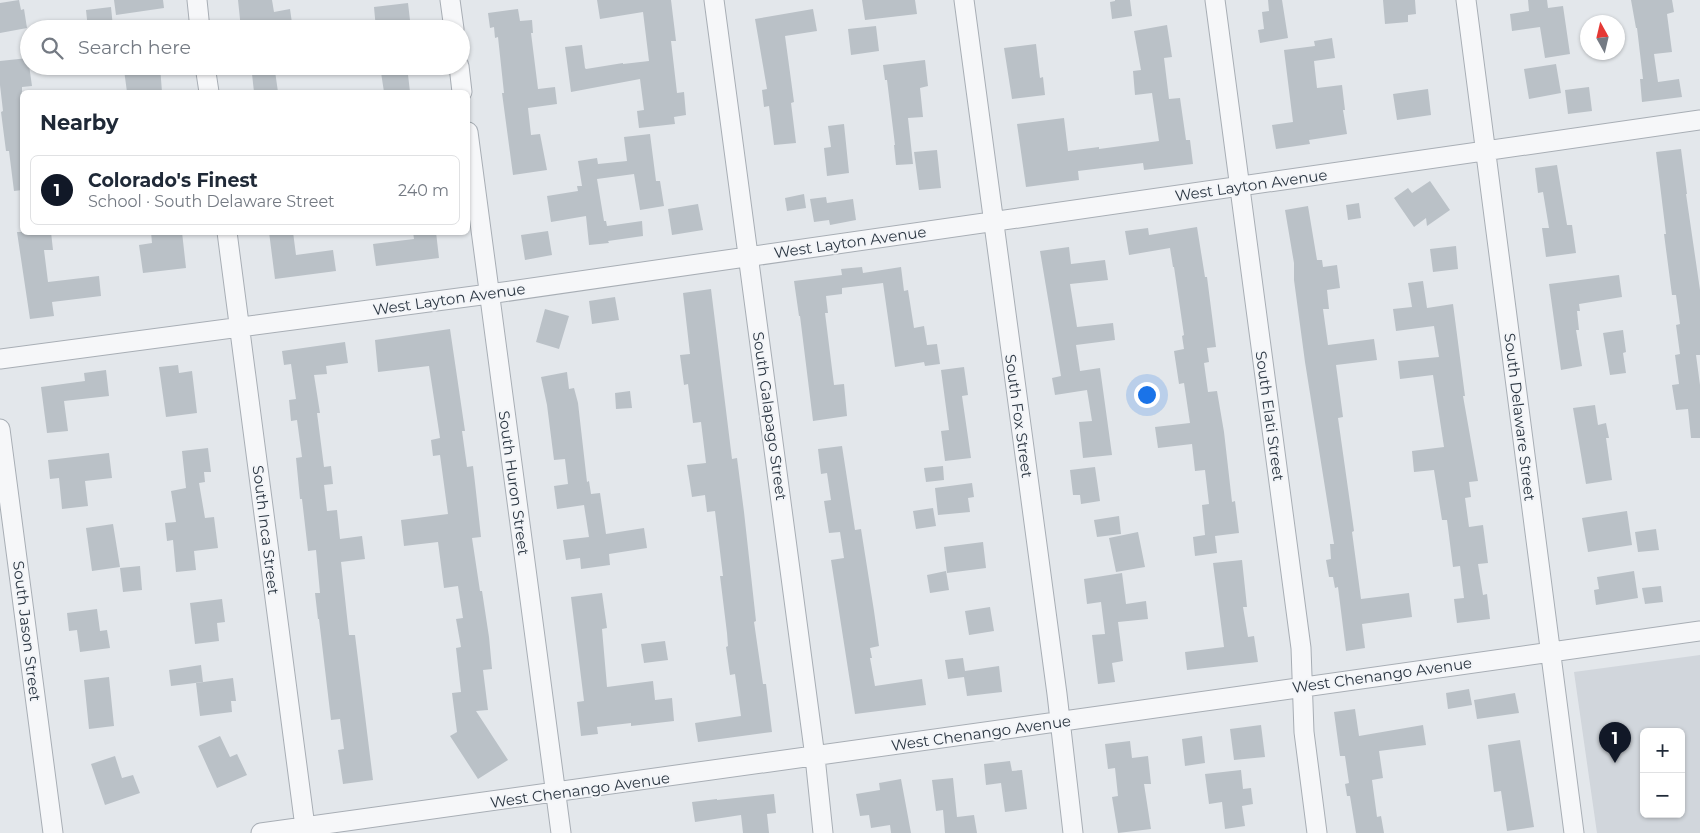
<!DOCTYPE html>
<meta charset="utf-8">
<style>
:root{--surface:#fff;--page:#f2f2f3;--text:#1f2937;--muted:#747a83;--line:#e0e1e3;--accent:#111827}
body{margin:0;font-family:Montserrat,sans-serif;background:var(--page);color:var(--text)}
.controls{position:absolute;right:15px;bottom:15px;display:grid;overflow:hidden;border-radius:8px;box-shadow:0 1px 4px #0004}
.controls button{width:45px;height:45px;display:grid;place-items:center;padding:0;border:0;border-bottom:1px solid var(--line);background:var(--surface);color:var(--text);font:25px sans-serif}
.compass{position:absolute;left:1580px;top:15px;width:45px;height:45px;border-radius:50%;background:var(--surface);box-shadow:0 1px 4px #0004;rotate:352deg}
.you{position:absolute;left:1146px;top:394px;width:18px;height:18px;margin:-12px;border:4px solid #fff;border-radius:50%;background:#1a73e8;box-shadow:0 0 0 8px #1a73e833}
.badge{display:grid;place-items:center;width:32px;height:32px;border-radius:50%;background:var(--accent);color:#fff;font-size:16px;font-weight:700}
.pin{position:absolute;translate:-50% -41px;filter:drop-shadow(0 1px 2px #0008)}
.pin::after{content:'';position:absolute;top:26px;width:18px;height:15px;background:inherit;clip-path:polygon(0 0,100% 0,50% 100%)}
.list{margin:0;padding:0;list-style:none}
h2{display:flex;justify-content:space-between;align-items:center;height:65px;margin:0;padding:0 20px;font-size:21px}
h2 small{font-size:16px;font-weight:400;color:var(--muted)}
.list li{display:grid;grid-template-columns:32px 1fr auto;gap:15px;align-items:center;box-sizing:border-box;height:70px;margin:0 10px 10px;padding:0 10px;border:1px solid var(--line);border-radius:8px}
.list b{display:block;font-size:19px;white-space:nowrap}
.list p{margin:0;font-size:16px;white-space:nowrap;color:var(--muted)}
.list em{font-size:16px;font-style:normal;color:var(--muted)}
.icon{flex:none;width:28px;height:28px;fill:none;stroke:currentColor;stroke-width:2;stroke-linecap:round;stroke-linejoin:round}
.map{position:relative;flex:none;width:1700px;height:833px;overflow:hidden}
.search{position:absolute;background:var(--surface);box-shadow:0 1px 4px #0004;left:20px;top:20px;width:450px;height:55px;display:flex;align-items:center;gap:12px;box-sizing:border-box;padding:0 18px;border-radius:28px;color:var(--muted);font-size:19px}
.panel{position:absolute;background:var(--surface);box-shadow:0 1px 4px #0004;left:20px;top:90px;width:450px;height:145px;border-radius:8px}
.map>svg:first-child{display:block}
.built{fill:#d1d6dc;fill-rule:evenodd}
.building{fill:#bac1c7}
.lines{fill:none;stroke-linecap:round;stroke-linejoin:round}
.minor-casing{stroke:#a8aeb5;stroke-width:21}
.minor{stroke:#f6f7f9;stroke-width:19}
.labels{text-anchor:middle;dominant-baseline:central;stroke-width:4;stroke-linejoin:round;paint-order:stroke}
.street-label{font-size:15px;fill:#2b3642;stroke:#f3f5f8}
</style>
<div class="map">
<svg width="1700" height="833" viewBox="0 0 1700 833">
<rect width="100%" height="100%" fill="#e3e7eb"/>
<path class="built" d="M1700 655V833H1597L1574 672ZM1644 732H1681V814H1644Z"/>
<path class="building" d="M19 0 21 10 24 9 27 28 0 33V3Z
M114 0H163L164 8 116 15Z
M238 0H272L274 12 290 9 292 23 265 27V29H241Z
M597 0H671L676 41H671L677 93 684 92 686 115 674 117 675 124 639 128 637 111 644 110 640 79 571 92 565 47 582 45 585 68 586 69 623 63V64L649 61 643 12 600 19Z
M862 0H915L917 14 865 20Z
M1115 0H1130L1132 16 1112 19 1110 2 1115 1Z
M1268 0H1282L1288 38 1260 43 1258 30 1264 29 1262 12 1269 11Z
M1383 0H1415L1416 14 1408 15V22L1385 24Z
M1528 0H1547L1548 8 1563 6 1570 54 1545 58 1540 27 1512 31 1510 14 1529 11Z
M1631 0H1672L1674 12 1667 14 1672 52 1654 54 1658 82 1679 79 1682 97 1642 102 1640 79H1643L1637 28H1636Z
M408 3 411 29H376L374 7Z
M111 7 113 27 88 29 86 10Z
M518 9 520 21 532 20 533 33H531L538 89 555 87 557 104 528 108 531 135 540 134 547 170 513 175 502 93H504L498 37 495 38 494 27 490 28 488 13Z
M813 9 817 31 785 36 794 102 791 103 796 143 774 145 769 106 764 107 762 90 767 89 755 19Z
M1167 25 1172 57 1164 58 1169 99 1180 98 1186 140H1190L1193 164 1144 170 1143 163 1078 171 1079 180 1026 187 1017 124 1064 118 1068 151 1099 147V149L1159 141 1152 93 1135 95 1133 71 1141 70 1134 31Z
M876 26 879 51 851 55 848 29Z
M1332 38 1335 58 1314 61 1317 88 1342 85 1345 110H1343L1347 134 1309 140 1310 144 1276 149 1272 125 1293 122 1284 50 1315 46 1314 41Z
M1036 44 1040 78 1043 77 1045 95 1012 99 1004 48Z
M28 58 32 86 22 87V190L14 191 9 151H6L1 112 3 111 0 85V61Z
M925 60 928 86 920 88 923 117 908 118 913 164 896 165 894 145H895L887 80H885L883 65Z
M1556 64 1561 93 1529 99 1524 69Z
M132 66H160L162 92H127L124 70H132Z
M380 66H407L410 92H384Z
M275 71 278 92H254L252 74Z
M1589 87 1592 111 1568 114 1565 90Z
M1428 89 1431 115 1397 120 1393 94Z
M844 124 849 173 827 176 824 148 831 147 828 126Z
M650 134 656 181H660L664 206 640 210 634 174 597 179 604 221H606L607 226 642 221 643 236 608 241 609 243 589 245 586 216 551 222 547 196 578 191 577 186H582L578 161 597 158 598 164 627 161 624 137Z
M1681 149 1687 194H1686L1700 290V355H1696L1700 385V438H1691L1688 409 1676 410 1672 385 1679 384 1675 355 1680 354 1676 325 1680 324 1676 295H1672L1664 234H1666L1656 152Z
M937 150 941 188 919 190 914 152Z
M1557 165 1567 225H1572L1576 253 1546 257 1542 228H1549L1543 192 1538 193 1535 168Z
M1430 181 1450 210 1427 226 1426 218 1414 227 1394 198 1408 188 1412 193Z
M804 194 806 208 787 211 785 198Z
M826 197 827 203 853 199 856 220 830 225 829 220 814 222 810 199Z
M1359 203 1361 218 1348 220 1346 205Z
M698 204 703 230 672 235 668 209Z
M1308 206 1317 260H1322L1323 267 1337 265 1340 288 1327 290 1329 309H1323L1328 345 1374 339 1377 360 1336 365 1343 417 1338 418 1354 531 1352 532 1361 599 1409 593 1412 617 1362 624 1365 648 1346 651 1338 587 1335 588 1333 577H1329L1326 560 1331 559 1330 544H1334L1305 362 1294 280V263L1285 210Z
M1197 227 1205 277H1207L1216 347 1207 348 1209 362 1204 363 1208 392 1217 391 1224 432 1232 502 1235 501 1239 533 1215 536 1217 553 1195 556 1193 537 1205 535 1202 505 1209 504 1205 470 1195 471 1192 444 1158 448 1155 427 1190 423 1184 383 1179 384 1174 351 1184 349 1182 336 1184 335 1174 267H1173L1170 248 1129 255 1125 231 1148 228 1149 235Z
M548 231 552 255 525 260 521 235Z
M17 232H51L53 250H44L48 282 99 276 101 296 52 302 54 316 30 319Z
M151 232H182L186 268 143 273 139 245 152 243Z
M269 232H293L296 255 333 250 336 271 275 279Z
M413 232H436L439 258 376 266 373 244 414 239Z
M1456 246 1458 269 1433 272 1430 249Z
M1069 247 1071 264 1105 260 1108 280 1070 284 1077 327 1113 323 1115 340 1076 345 1080 371 1100 368 1112 455 1083 458 1079 422 1092 421 1087 390 1055 395 1052 378 1061 376 1040 251Z
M862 267 863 273 901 267 904 291 908 290 914 328 924 326 927 345 937 344 940 364 925 366 924 362 895 367 883 283 842 288V294L826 296 828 313H825L834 385 844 384 847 416 813 421 800 316H799L794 281 842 275 841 269Z
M1619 275 1622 297 1579 304 1580 311H1577L1579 330H1576L1582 366 1561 370 1549 284Z
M1423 281 1427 308 1453 304 1465 396H1463L1478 481 1469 482 1471 497 1465 498 1469 527 1483 525 1488 563 1478 564 1483 595 1487 594 1490 619 1457 623 1454 599 1464 598 1460 566 1453 567 1447 520H1442L1434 470 1414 472 1412 451 1444 447 1433 375 1400 379 1398 361 1439 357 1434 326 1396 331 1393 309 1412 307 1408 283Z
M711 289 732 459 737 458 744 512 756 621 754 622 763 684H766L772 732 698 742 695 723 741 716 735 674 730 675 726 647 728 646 727 633 720 576H723L715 511 707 512 705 495 692 497 687 465 706 463 701 422 693 423 688 384 684 385 680 355 690 354 683 293Z
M615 297 619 320 592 324 589 301Z
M545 309 569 316 559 349 536 342Z
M450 329 465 431H462L467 467 473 466 475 483 481 537 472 538 480 591H482L489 637 492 669 483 670 488 710 476 711 508 760 478 779 450 736 457 732 452 693 461 692 456 648 461 647 456 619 463 618 458 586 444 588 438 542 404 546 401 520 448 514 440 455 433 456 431 440 440 438 429 366 378 372 375 340Z
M1623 330 1626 352 1623 353 1626 373 1610 375 1603 333Z
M345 342 348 363 326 366 327 374 314 375 320 413H317L324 467 331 466 333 484 324 485 327 511 337 510 340 539 362 536 365 559 341 562 349 635H355L373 780 343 784 338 750 344 749 340 719 331 720 319 619H318L315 593H320L316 550 308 551 302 499H300L296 458 302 457 297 420 291 421 289 400 296 399 291 364 284 365 282 351Z
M178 365 179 373 192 371 197 413 166 417 159 367Z
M964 367 968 395 962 396 971 458 945 461 941 431 949 430 941 370Z
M106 370 109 396 64 401 68 431 47 433 41 387 85 381 84 373Z
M567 372 569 389 574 388 578 403 587 482 589 481 591 494 600 493 606 534 644 528 647 548 609 554 610 565 581 569 580 558 566 560 563 540 589 537 584 505 557 509 554 486 568 484 565 459 554 460 547 405 541 377Z
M630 391 632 408 616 409 615 393Z
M1595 405 1598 425 1606 423 1609 438H1606L1612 480 1586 484 1573 408Z
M842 446 855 530 861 529 874 611 879 646 870 648 872 658H870L875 686 922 679 926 705 855 714 831 560 844 558 840 532 829 533 824 501 831 500 827 473 821 474 818 449Z
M208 448 211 472H204L205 482 199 483 205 518 214 517 218 548 194 551 196 570 176 572 173 540 167 541 165 523 176 522 171 491 186 488 182 451Z
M109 453 112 478 85 481 88 506 62 509 59 478 50 479 48 460Z
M943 466 944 480 926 482 924 468Z
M1095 467 1100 501 1081 504 1080 495H1073L1070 470Z
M972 483 974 497 968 498 970 512 938 515 935 488Z
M933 508 936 526 916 529 913 511Z
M1627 511 1632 545 1588 552 1582 518Z
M1119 516 1121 534 1097 537 1094 520Z
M113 524 120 567 92 571 86 528Z
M1656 529 1659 550 1638 552 1635 532Z
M1138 532 1145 567 1116 572 1109 538Z
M983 542 986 568 947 573 944 547Z
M1242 560 1247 607H1243L1248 637 1254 636 1258 662 1187 670 1185 652 1224 647 1213 563Z
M140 566 142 590 123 592 120 568Z
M946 571 949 590 930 593 927 575Z
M1634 571 1638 598 1596 605 1594 590 1599 589 1597 577Z
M1122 573 1126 604 1146 601 1148 619 1118 622 1123 661 1112 663 1115 682 1098 684 1092 635 1105 634 1101 602 1087 604 1084 579Z
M1661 586 1663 602 1645 604 1642 588Z
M602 593 607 628 602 629 607 687 653 681 655 700 672 698 674 721 631 726V723L597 727 598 734 581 736 577 702 584 701 571 597Z
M222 599 225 622 217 623 219 641 195 644 190 603Z
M990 607 994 631 969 635 965 611Z
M97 609 100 631 107 630 110 648 80 652 77 630 69 631 67 613Z
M665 641 668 660 644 663 641 644Z
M963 658 965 671 999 666 1002 692 967 696 964 677 948 679 945 660Z
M201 665 203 682 171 686 169 670Z
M109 677 114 726 89 729 84 680Z
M233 678 236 701H231L232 712 200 716 196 683Z
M1469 689 1472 705 1448 709 1446 693Z
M1515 693 1519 713 1477 719 1474 700Z
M1355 709 1359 736 1423 725 1426 745 1379 751 1383 778 1372 780 1377 817 1381 816 1384 833H1356L1350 796H1347L1345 784 1349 783 1345 756H1340L1334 712Z
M1261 725 1265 757 1234 760 1230 729Z
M220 736 230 757 237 754 247 775 217 788 198 746Z
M1202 736 1205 763 1185 766 1182 739Z
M1520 740 1534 827 1507 831 1501 791 1494 792 1488 745Z
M1130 741 1132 758 1148 756 1151 784H1144L1151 829 1118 833 1112 797 1118 796 1115 768 1108 769 1105 744Z
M115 756 122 778 133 775 140 793 105 805 91 764Z
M1010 761 1012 771 1022 770 1027 809 1005 812 1001 783 986 785 984 764Z
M1241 770 1243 789 1251 788 1253 804 1242 806 1245 826 1225 829 1222 802 1209 804 1205 774Z
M953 778 957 817 974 815 977 833H945L943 810 936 811 932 780Z
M901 779 911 833H891L890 825 871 828 869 815 860 816 856 794 880 790 879 783Z
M774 794 776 813 767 814 769 833H743L741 815 695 822 692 802 717 799V800Z"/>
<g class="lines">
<g class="minor-casing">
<path id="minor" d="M197 0 200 29
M450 0 454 29
M714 0 815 757 823 833
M964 0 1057 694 1073 833
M1215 0 1301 648 1304 732 1317 833
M1466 0 1574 833
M205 66 209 92
M459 66 462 92
M468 132 561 833
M227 232 305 827
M0 359 489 294 1700 120
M0 429 53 833
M261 833C742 770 1220 697 1700 631"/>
</g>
<use href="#minor" class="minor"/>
</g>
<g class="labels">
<g class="street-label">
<text transform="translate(1251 185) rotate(-8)">West Layton Avenue</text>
<text transform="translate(850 242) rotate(-8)">West Layton Avenue</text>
<text transform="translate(449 299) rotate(-8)">West Layton Avenue</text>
<text transform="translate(770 416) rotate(82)">South Galapago Street</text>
<text transform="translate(1019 416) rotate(82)">South Fox Street</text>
<text transform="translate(1270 416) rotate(82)">South Elati Street</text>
<text transform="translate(1520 417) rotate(83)">South Delaware Street</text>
<text transform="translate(514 483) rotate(82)">South Huron Street</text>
<text transform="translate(266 530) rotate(83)">South Inca Street</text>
<text transform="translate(27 631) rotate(83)">South Jason Street</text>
<text transform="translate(1382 675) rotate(-8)">West Chenango Avenue</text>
<text transform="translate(981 733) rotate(-8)">West Chenango Avenue</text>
<text transform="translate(580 790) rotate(-8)">West Chenango Avenue</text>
</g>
</g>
</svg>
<div class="controls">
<button>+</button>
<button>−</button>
</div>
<svg class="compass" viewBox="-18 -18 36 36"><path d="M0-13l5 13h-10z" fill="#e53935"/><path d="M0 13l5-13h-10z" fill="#747a83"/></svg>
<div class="you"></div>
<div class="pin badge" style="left:1615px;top:763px">1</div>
<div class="search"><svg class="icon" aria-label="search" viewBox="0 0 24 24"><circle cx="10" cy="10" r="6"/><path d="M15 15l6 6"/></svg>Search here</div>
<section class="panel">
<h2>Nearby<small></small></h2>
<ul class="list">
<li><span class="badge">1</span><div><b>Colorado's Finest</b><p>School · South Delaware Street</p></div><em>240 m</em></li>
</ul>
</section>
</div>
